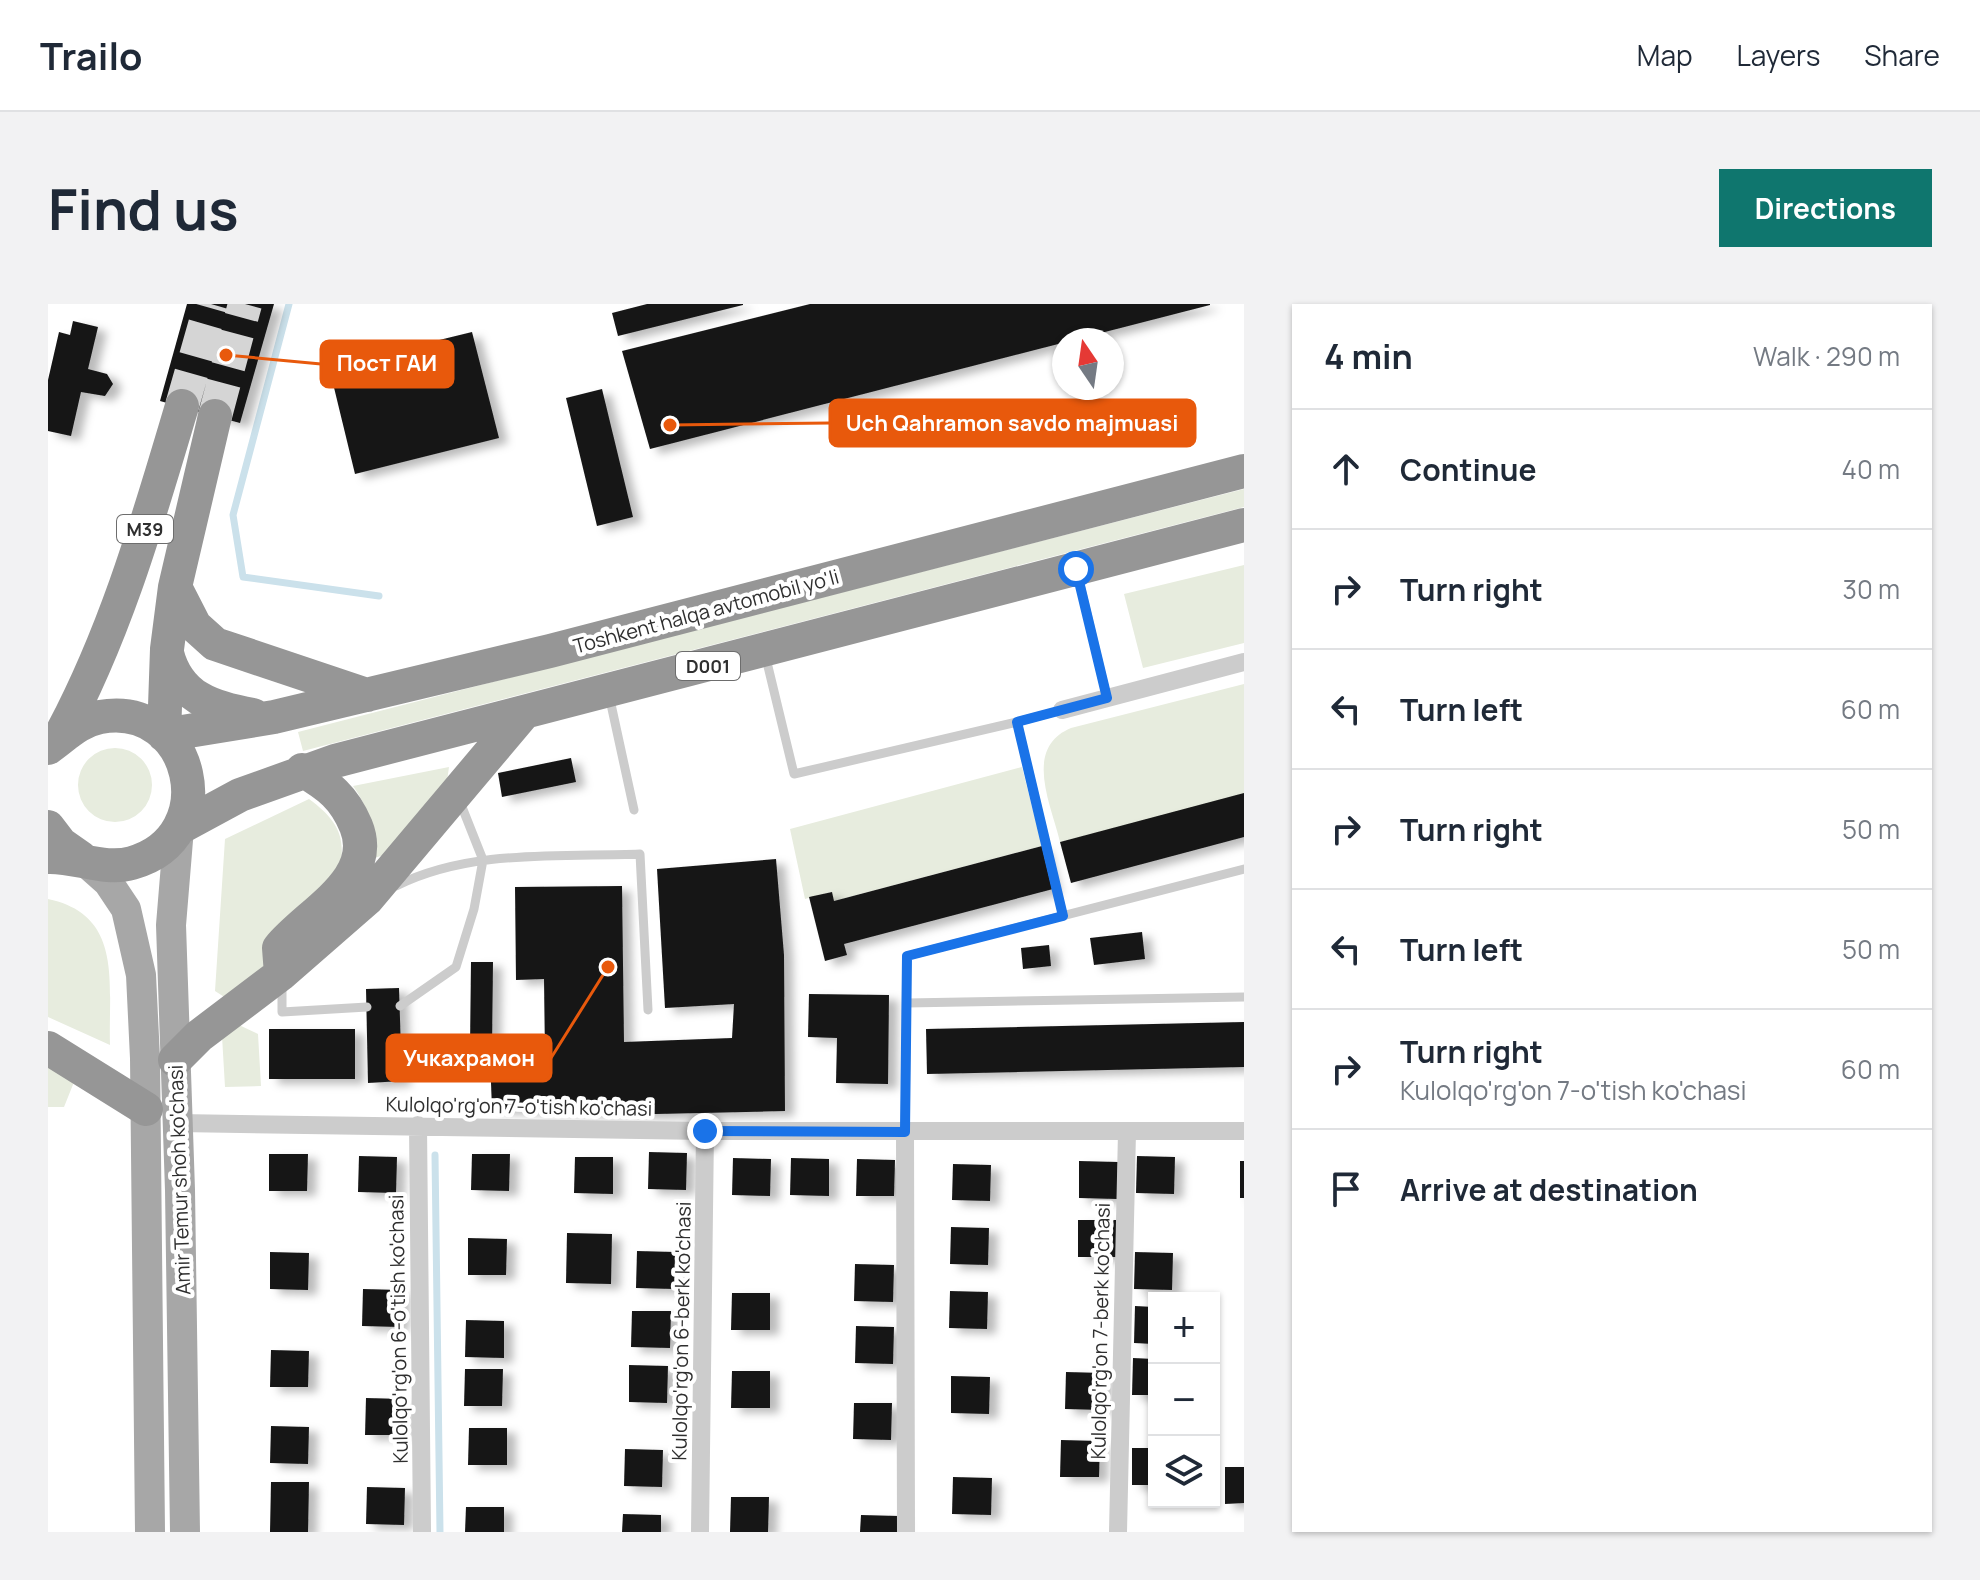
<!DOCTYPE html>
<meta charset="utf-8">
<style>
:root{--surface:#fff;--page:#f2f2f3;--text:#1f2937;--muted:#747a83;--line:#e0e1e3;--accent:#0f766e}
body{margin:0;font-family:Manrope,sans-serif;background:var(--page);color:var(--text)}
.controls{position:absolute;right:24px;bottom:24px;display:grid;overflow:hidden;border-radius:0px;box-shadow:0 2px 6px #0004}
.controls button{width:72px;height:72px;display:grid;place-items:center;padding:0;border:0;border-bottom:2px solid var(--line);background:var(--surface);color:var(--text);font:40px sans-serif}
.compass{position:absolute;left:1004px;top:24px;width:72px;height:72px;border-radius:50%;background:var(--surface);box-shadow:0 2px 6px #0004;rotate:347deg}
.stop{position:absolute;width:24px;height:24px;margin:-18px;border:6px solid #1a73e8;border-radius:50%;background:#fff}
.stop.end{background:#1a73e8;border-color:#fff;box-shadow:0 2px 8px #0008}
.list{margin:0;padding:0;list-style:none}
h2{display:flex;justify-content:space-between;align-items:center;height:104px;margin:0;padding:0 32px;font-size:34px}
h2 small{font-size:26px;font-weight:400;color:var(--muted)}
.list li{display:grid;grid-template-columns:52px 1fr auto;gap:24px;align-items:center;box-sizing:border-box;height:120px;padding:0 32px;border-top:2px solid var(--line)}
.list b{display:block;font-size:30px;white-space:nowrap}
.list p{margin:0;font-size:26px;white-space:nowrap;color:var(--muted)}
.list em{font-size:26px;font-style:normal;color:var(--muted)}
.icon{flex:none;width:44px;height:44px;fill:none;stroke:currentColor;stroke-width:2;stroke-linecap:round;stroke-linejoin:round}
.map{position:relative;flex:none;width:1196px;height:1228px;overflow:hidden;border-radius:0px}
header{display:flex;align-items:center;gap:48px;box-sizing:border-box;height:112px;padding:0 40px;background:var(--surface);border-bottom:2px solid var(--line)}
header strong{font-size:38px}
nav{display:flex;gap:44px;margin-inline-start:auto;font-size:28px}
.intro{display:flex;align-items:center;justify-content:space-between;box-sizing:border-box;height:192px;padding:0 48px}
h1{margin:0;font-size:56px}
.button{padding:20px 36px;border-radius:0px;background:var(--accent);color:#fff;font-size:28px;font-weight:700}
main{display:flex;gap:48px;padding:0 48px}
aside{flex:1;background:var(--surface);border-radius:0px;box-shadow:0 2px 6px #0004}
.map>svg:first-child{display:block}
.green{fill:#e7ecde}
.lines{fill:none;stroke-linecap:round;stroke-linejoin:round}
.stream{stroke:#cbe1eb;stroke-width:7}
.building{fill:#161616;filter:url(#shadow)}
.highway-tunnel{stroke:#d5d5d5;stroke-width:34;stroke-dasharray:34 17;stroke-linecap:butt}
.lane{stroke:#ccc;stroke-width:9}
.street{stroke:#ccc;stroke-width:18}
.primary{stroke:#a7a7a7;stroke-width:30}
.highway{stroke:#969696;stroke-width:34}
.route{stroke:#1a73e8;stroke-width:10}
.labels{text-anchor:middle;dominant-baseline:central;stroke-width:8;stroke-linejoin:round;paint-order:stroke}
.shield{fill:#fff;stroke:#6d6d6d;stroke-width:2}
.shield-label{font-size:18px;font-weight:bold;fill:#2f2f2f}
.street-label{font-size:20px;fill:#2f2f2f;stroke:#fff}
.leader{fill:none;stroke:#e8590c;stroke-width:3}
.callout-dot{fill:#e8590c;stroke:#fff;stroke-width:3}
.callout{fill:#e8590c;stroke:#e8590c;stroke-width:3}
.callout-label{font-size:22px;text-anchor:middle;font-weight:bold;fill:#fff}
</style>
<header>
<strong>Trailo</strong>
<nav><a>Map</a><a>Layers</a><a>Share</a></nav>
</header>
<div class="intro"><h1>Find us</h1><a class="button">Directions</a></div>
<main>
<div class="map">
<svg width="1196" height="1228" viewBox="0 0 1196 1228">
<defs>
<filter id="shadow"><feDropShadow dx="9" dy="5" stdDeviation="4" flood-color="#0004"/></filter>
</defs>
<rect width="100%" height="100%" fill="#fff"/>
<path class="green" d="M1196 185V203L255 447 250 428Z
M1196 261V339L1095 364 1076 290Z
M1196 380V491L1012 538C1003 500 975 444 1023 424Z
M30 481a37 37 0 1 1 74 0a37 37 0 1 1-74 0Z
M401 463 399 477 341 549 327 554C326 527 321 504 305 482Z
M974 463 994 542 786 597 783 588 757 595 742 525Z
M261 495C287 514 300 532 291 566L218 667 181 696 167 687 177 535Z
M0 595C76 611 60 680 62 741L0 713Z
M191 721 210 730 213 782 177 783 174 732Z
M0 761 28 773 16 803H0Z"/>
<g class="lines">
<path class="stream" d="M241 0 185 211 195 273 331 292
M387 851 392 1228"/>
</g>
<path class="building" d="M139 0H226L192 119 112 97Z
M599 0H695V1L570 32 564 9Z
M762 0H1162V1L602 145 574 47Z
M25 17 50 23 40 65 59 70 65 80 57 92 33 88 23 132 0 127V76L11 28 22 31Z
M424 28 451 134 307 170 281 63Z
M554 85 585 213 549 222 518 94Z
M523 454 528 478 454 493 450 469Z
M1196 489V533L1023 579 1012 538Z
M994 542 1005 585 796 640 799 651 777 657 761 593 784 588 786 597Z
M728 555 736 651 737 807 608 810 444 805 442 753H497L496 675 468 676 467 583 574 582 576 738 684 734 686 700 617 704 609 565Z
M1094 628 1097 655 1046 661 1042 634Z
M1001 641 1003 662 975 665 973 644Z
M423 658H445L444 743H422Z
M351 684 354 777 320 779 318 685Z
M761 690 841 691 840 780 788 779 789 734 760 733Z
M1196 718V763L879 770 878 725Z
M221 725H307V775H221Z
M601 848 639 849 638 886 600 885Z
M221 850H260L259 887H221Z
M424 850H462L461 887 423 886Z
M311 852 349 853 348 889 310 888Z
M1089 852 1127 853 1126 890 1088 889Z
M527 853H565V890L526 889Z
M685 854 723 855 722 892 684 891Z
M743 854 781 855V892L742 891Z
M809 855 847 856 846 892H808Z
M1031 857 1070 858 1069 895 1031 894Z
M1192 857H1196V894H1192Z
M905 860 943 861 942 897 904 896Z
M1030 916H1068V953H1030Z
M903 923 941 924 940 961 902 960Z
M519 929 564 930 563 980 518 979Z
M420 934 459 935 458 971H420Z
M589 947 627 948 626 985 588 984Z
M222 948 261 949 260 986 222 985Z
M1087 948 1125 949 1124 986 1086 985Z
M807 960 846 961 845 998 806 997Z
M315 985 353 986 352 1023 314 1022Z
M902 987 940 988 939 1025 901 1024Z
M684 989H722V1026H683Z
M1087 1002 1106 1003V1040L1086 1039Z
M584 1007H623L622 1044 583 1043Z
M418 1016 456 1017V1054L417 1053Z
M808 1022 846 1023 845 1060 807 1059Z
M223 1046 261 1047 260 1083H222Z
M1085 1054 1106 1055V1091H1084Z
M581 1061 620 1062 619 1099 581 1098Z
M417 1065H455L454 1102H416Z
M684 1067H722V1104H683Z
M1018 1068 1056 1069 1055 1106 1017 1105Z
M903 1072 942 1073 941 1110 903 1109Z
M318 1094 356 1095V1131H317Z
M806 1099H844L843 1136 805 1135Z
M223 1122 261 1123 260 1160 222 1159Z
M421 1124H459V1161H420Z
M1013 1136 1052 1137 1051 1173H1012Z
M1084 1144H1106V1181H1084Z
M577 1145 615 1146 614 1183 576 1182Z
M1177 1163H1196V1199L1177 1200Z
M905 1173 944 1174 943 1211 904 1210Z
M223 1178H261L260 1228H222Z
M319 1183 357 1184 356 1221 318 1220Z
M683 1193H721L720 1228H682Z
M418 1203H456V1228H417Z
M575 1210 613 1211V1228H574Z
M813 1211 851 1212V1228H812Z"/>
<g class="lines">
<path class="highway-tunnel" d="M134 102 163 0
M167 112 197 0"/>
<path class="lane" d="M1030 272 1059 394
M717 350 746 470 969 418
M561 391 586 506
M1014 406 969 418 1015 612
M348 582C422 545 511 553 592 550L600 706
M234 679V708L319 703
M859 699 1196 693
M352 702 408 663 426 605 435 556 412 498
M857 828 859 652 1196 565"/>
<path class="street" d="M1014 406 1196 358
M130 819 657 827H1196
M370 821 374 1228
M857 828 858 1228
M652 1228 657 827
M1070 1228 1079 828"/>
<path class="primary" d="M131 524 123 621 132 886 137 1228
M33 554 60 578 78 605 93 671 97 754 102 1228"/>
<path class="highway" d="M127 283 147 322 167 340 319 391
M119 349C130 393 164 404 205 411
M116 431 226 413 502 347 1196 167
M116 431 119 345 127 283 167 112
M11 434C68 329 100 216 134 102
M0 444C17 432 31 417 52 413 146 396 177 533 84 559 57 567 28 552 0 553
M0 523 13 540 33 554
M131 524 192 491 287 457 1196 221
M233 670 231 644C259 609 330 576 308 522 296 493 281 482 254 466
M0 744 98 805
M127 756 151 732 233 670 319 595 474 411"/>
</g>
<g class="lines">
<path class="route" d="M657 827 857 828 859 652 1015 612 969 418 1059 394 1028 265"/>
</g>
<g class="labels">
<g class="shield">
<rect x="69" y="211" width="56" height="28" rx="6"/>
<rect x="628" y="348" width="64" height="28" rx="6"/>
</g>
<g class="shield-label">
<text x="97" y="225">M39</text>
<text x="660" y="362">D001</text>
</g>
<g class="street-label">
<text transform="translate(658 307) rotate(-15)">Toshkent halqa avtomobil yo'li</text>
<text transform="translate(471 802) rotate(1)">Kulolqo'rg'on 7-o'tish ko'chasi</text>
<text transform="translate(131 876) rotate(-92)">Amir Temur shoh ko'chasi</text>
<text transform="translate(350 1025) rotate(-91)">Kulolqo'rg'on 6-o'tish ko'chasi</text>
<text transform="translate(633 1027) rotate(-89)">Kulolqo'rg'on 6-berk ko'chasi</text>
<text transform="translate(1052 1027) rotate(-89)">Kulolqo'rg'on 7-berk ko'chasi</text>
</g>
</g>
<path class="leader" d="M178 51L273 60M622 121L782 119M560 663L503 754"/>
<g class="callout-dot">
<circle cx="178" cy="51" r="8"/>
<circle cx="622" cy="121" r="8"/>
<circle cx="560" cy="663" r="8"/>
</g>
<g class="callout">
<rect x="273" y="37" width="132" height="46" rx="8"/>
<rect x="782" y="96" width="365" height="46" rx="8"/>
<rect x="339" y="731" width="164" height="46" rx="8"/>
</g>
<g class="callout-label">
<text x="339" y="67">Пост ГАИ</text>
<text x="964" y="127">Uch Qahramon savdo majmuasi</text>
<text x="421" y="762">Учкахрамон</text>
</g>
</svg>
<div class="controls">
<button>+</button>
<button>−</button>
<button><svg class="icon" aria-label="layers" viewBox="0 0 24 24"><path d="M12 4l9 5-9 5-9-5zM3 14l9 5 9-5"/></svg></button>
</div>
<svg class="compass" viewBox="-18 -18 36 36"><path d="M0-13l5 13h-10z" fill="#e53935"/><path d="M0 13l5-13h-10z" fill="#747a83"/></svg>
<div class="stop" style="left:1028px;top:265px"></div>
<div class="stop end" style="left:657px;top:827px"></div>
</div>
<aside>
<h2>4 min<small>Walk · 290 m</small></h2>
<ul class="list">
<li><svg class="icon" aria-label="ahead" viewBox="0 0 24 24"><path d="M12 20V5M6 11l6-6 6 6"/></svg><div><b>Continue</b></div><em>40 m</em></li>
<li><svg class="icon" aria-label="right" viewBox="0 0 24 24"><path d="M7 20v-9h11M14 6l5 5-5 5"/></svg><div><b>Turn right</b></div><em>30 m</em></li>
<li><svg class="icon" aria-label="left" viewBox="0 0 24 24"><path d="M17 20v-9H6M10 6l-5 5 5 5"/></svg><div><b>Turn left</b></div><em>60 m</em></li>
<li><svg class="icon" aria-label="right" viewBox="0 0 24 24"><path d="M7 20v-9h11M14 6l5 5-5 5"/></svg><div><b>Turn right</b></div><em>50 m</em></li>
<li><svg class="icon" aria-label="left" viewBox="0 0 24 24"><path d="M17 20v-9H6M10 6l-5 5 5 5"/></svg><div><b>Turn left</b></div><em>50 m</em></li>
<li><svg class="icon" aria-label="right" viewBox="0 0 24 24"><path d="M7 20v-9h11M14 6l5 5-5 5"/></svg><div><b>Turn right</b><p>Kulolqo'rg'on 7-o'tish ko'chasi</p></div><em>60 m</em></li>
<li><svg class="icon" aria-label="arrive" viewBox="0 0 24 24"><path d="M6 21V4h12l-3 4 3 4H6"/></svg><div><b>Arrive at destination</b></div></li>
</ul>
</aside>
</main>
